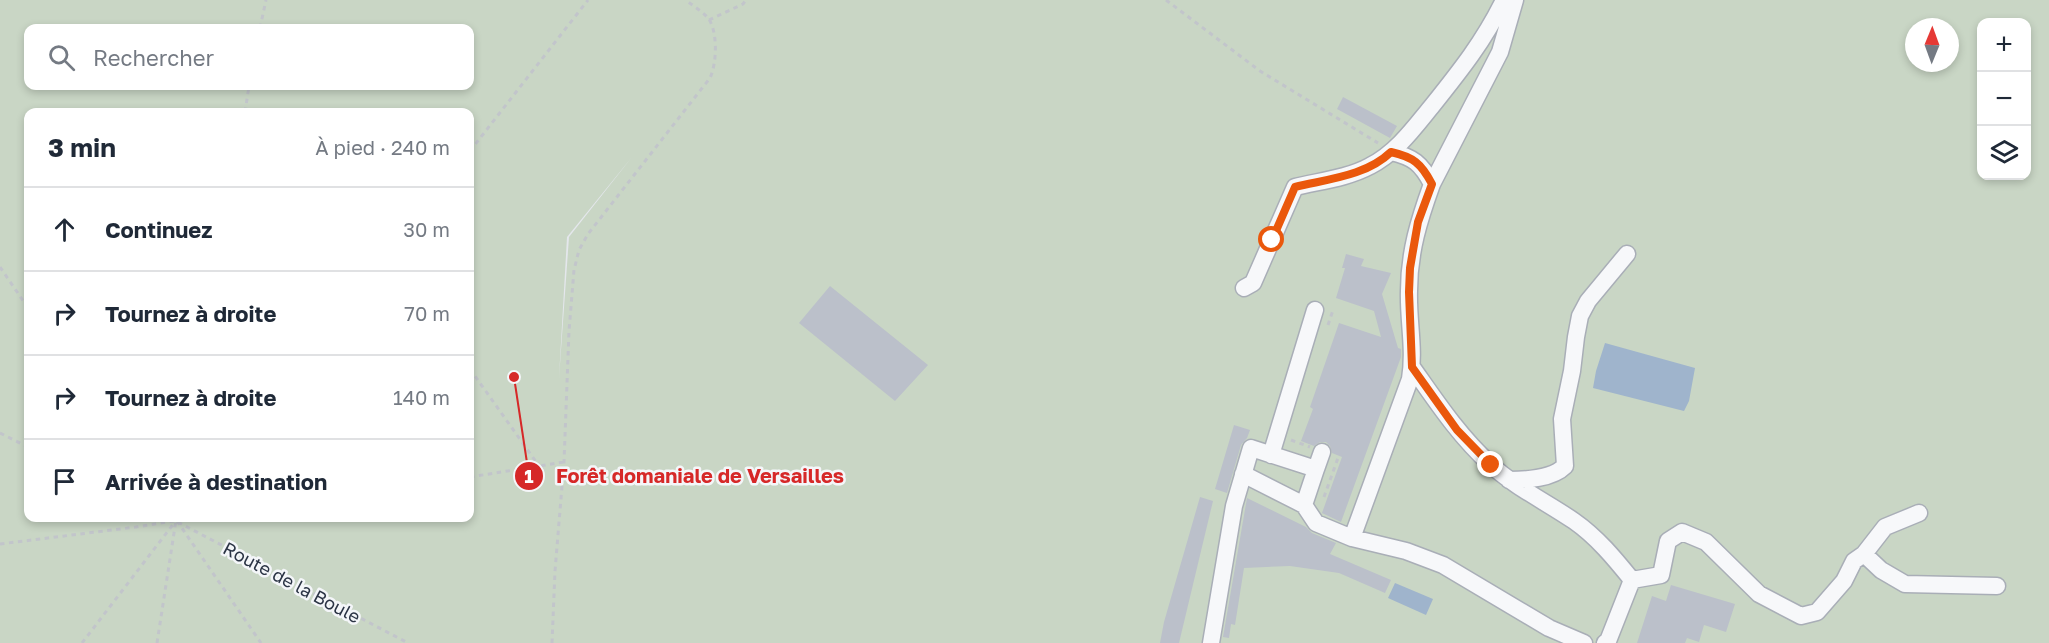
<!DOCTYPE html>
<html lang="fr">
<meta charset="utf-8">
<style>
:root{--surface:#fff;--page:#f2f2f3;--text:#1f2937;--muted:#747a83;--line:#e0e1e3}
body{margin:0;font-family:"Golos Text",sans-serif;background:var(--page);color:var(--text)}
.controls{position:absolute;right:18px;top:18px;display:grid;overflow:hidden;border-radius:12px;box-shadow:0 3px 9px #0003}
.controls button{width:54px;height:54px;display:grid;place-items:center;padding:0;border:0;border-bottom:2px solid var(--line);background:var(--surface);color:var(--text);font:30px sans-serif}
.compass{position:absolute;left:1905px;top:18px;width:54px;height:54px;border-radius:50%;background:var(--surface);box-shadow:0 3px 9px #0003;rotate:1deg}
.stop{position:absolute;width:18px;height:18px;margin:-14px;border:4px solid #ea580c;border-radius:50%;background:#fff}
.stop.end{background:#ea580c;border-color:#fff;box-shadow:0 2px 6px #0008}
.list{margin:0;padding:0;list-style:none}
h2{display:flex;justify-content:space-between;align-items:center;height:78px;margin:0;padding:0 24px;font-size:26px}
h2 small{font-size:20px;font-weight:400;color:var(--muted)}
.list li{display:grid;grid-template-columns:39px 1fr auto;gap:18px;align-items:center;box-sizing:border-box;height:84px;padding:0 24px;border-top:2px solid var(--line)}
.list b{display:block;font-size:22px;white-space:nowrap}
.list em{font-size:20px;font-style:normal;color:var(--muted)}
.icon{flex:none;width:33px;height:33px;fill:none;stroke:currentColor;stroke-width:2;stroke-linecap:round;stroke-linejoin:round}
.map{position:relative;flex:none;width:2049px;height:643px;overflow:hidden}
.search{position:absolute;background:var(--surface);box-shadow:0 3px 9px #0003;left:24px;top:24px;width:450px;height:66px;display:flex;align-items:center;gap:15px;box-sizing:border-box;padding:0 21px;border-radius:12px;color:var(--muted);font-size:22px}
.panel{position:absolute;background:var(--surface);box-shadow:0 3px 9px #0003;left:24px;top:108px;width:450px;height:414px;border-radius:12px}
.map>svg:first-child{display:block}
.green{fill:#c9d6c5;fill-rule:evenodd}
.water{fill:#9fb4cc}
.building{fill:#bbc0ca}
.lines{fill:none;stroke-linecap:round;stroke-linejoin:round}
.minor-casing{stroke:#a9aeb7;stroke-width:19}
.path{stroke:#c2c5cb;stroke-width:3;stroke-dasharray:4.5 4.5;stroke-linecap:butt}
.minor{stroke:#f7f8fa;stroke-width:16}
.route{stroke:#ea580c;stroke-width:8}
.labels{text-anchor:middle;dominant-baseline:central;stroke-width:5;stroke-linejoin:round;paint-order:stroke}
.street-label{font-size:18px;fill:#2b3445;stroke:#f4f6f9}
.leader{fill:none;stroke:#d62828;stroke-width:2}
.callout-dot{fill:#d62828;stroke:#f4f6f9;stroke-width:2}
.mark-label{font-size:18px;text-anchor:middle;font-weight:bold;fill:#fff}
.callout-label{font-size:20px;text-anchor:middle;font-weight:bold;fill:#d62828;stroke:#f4f6f9;stroke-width:5;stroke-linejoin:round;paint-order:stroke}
</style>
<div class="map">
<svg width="2049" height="643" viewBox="0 0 2049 643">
<rect width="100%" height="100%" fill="#e4e7ec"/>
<path class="green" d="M0 0H2049V643H0ZM1982 22H2026V176H1982ZM1914 27H1950V63H1914ZM28 28H470V86H28ZM28 112H470V518H28ZM632 157 569 237 559 378 567 237Z"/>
<path class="water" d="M1605 343 1695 368 1689 401 1684 411 1593 388 1596 371Z
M1395 583 1433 599 1426 615 1388 598Z"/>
<path class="building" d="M1343 97 1397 126 1390 138 1337 109Z
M1346 254 1364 259 1361 266 1391 273 1382 294 1398 348 1401 349V357L1341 522 1322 513 1342 457 1332 453 1330 446 1326 442H1320L1314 446 1301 441 1313 409 1310 407 1339 323 1381 337 1374 311 1336 298 1345 268H1342Z
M830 286 928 365 895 401 799 323Z
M1234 425 1250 430 1247 438 1241 445 1227 493 1215 489Z
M1200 497 1213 501 1179 643H1160L1164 622Z
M1247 498 1306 527 1312 533 1336 543 1330 554 1391 580 1385 593 1339 573 1290 566 1244 568 1235 625 1231 624 1229 638 1223 637Z
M1671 585 1735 604 1726 632 1704 625 1699 642 1687 638 1685 643H1637L1652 596 1666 601Z"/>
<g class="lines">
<g class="minor-casing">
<path id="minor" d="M1432 184 1500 52 1515 0
M1244 288 1253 283 1295 187C1320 181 1348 178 1370 166 1396 153 1414 128 1432 106 1460 71 1484 41 1504 0
M1412 367C1436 401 1459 436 1490 464 1515 487 1546 502 1574 521 1597 537 1615 559 1632 580L1608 641 1605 643
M1271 455 1315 310
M1316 469 1322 452
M1243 474 1304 505
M1509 480C1526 480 1552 479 1565 466L1562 419 1572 371 1576 337 1580 316 1588 301 1627 254
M1352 538 1410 379C1415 349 1408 321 1409 291 1409 252 1419 220 1432 184 1421 163 1413 157 1391 152
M1864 554 1881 570 1905 584 1997 586
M1632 580 1661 575 1668 541 1682 532 1706 542 1759 594 1801 616 1817 612 1844 581 1854 561 1864 554 1885 527 1919 513
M1211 643 1234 506 1251 448 1316 469 1304 505 1316 523 1352 538 1406 551 1443 565 1549 628 1584 643"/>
</g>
<path class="path" d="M1166 0 1260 71 1378 143
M709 20 743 4 746 0
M260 28 266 0
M245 112 249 86
M470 151 588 0
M0 267 28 308
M1328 325 1333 310
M470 369 539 466
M0 433 28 447
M1291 440 1310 447
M470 477 564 462
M1324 497 1338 458 1336 457
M170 518 408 643
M177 521 261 643
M0 544 136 527 192 518
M82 643 178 518
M157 643 176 520
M552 643 555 571 564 462 569 331 574 270 579 250 588 234 710 78C717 63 718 31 708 18 702 11 693 6 686 0"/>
<use href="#minor" class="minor"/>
</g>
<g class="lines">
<path class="route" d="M1272 240 1295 187C1328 179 1366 176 1391 152 1413 157 1421 163 1432 184L1418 222 1410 268 1409 292 1412 367 1457 430 1491 465"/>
</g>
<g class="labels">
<g class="street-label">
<text transform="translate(292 582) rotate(28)">Route de la Boule</text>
</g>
</g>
<path class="leader" d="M514 377L529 476"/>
<g class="callout-dot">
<circle cx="514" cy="377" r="6"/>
<circle cx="529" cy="476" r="15"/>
</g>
<g class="mark-label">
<text x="529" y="483">1</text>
</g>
<g class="callout-label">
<text x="700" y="483">Forêt domaniale de Versailles</text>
</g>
</svg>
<div class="controls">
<button>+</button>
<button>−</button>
<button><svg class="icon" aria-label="layers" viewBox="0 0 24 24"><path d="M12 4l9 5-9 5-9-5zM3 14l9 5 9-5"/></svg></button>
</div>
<svg class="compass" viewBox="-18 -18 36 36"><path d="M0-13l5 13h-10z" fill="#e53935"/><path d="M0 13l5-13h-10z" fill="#747a83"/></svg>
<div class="stop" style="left:1272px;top:240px"></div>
<div class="stop end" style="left:1491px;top:465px"></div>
<div class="search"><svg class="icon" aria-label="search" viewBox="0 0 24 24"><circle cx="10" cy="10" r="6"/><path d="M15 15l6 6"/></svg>Rechercher</div>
<section class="panel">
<h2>3 min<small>À pied · 240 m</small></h2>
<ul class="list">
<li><svg class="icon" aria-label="ahead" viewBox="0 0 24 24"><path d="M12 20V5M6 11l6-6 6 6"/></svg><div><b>Continuez</b></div><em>30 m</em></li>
<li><svg class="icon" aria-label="right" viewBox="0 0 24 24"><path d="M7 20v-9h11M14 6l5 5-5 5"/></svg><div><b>Tournez à droite</b></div><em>70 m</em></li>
<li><svg class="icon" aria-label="right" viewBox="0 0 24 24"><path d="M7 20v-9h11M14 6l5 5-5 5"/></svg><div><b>Tournez à droite</b></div><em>140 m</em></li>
<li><svg class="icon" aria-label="arrive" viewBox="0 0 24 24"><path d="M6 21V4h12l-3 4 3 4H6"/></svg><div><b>Arrivée à destination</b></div></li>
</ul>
</section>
</div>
